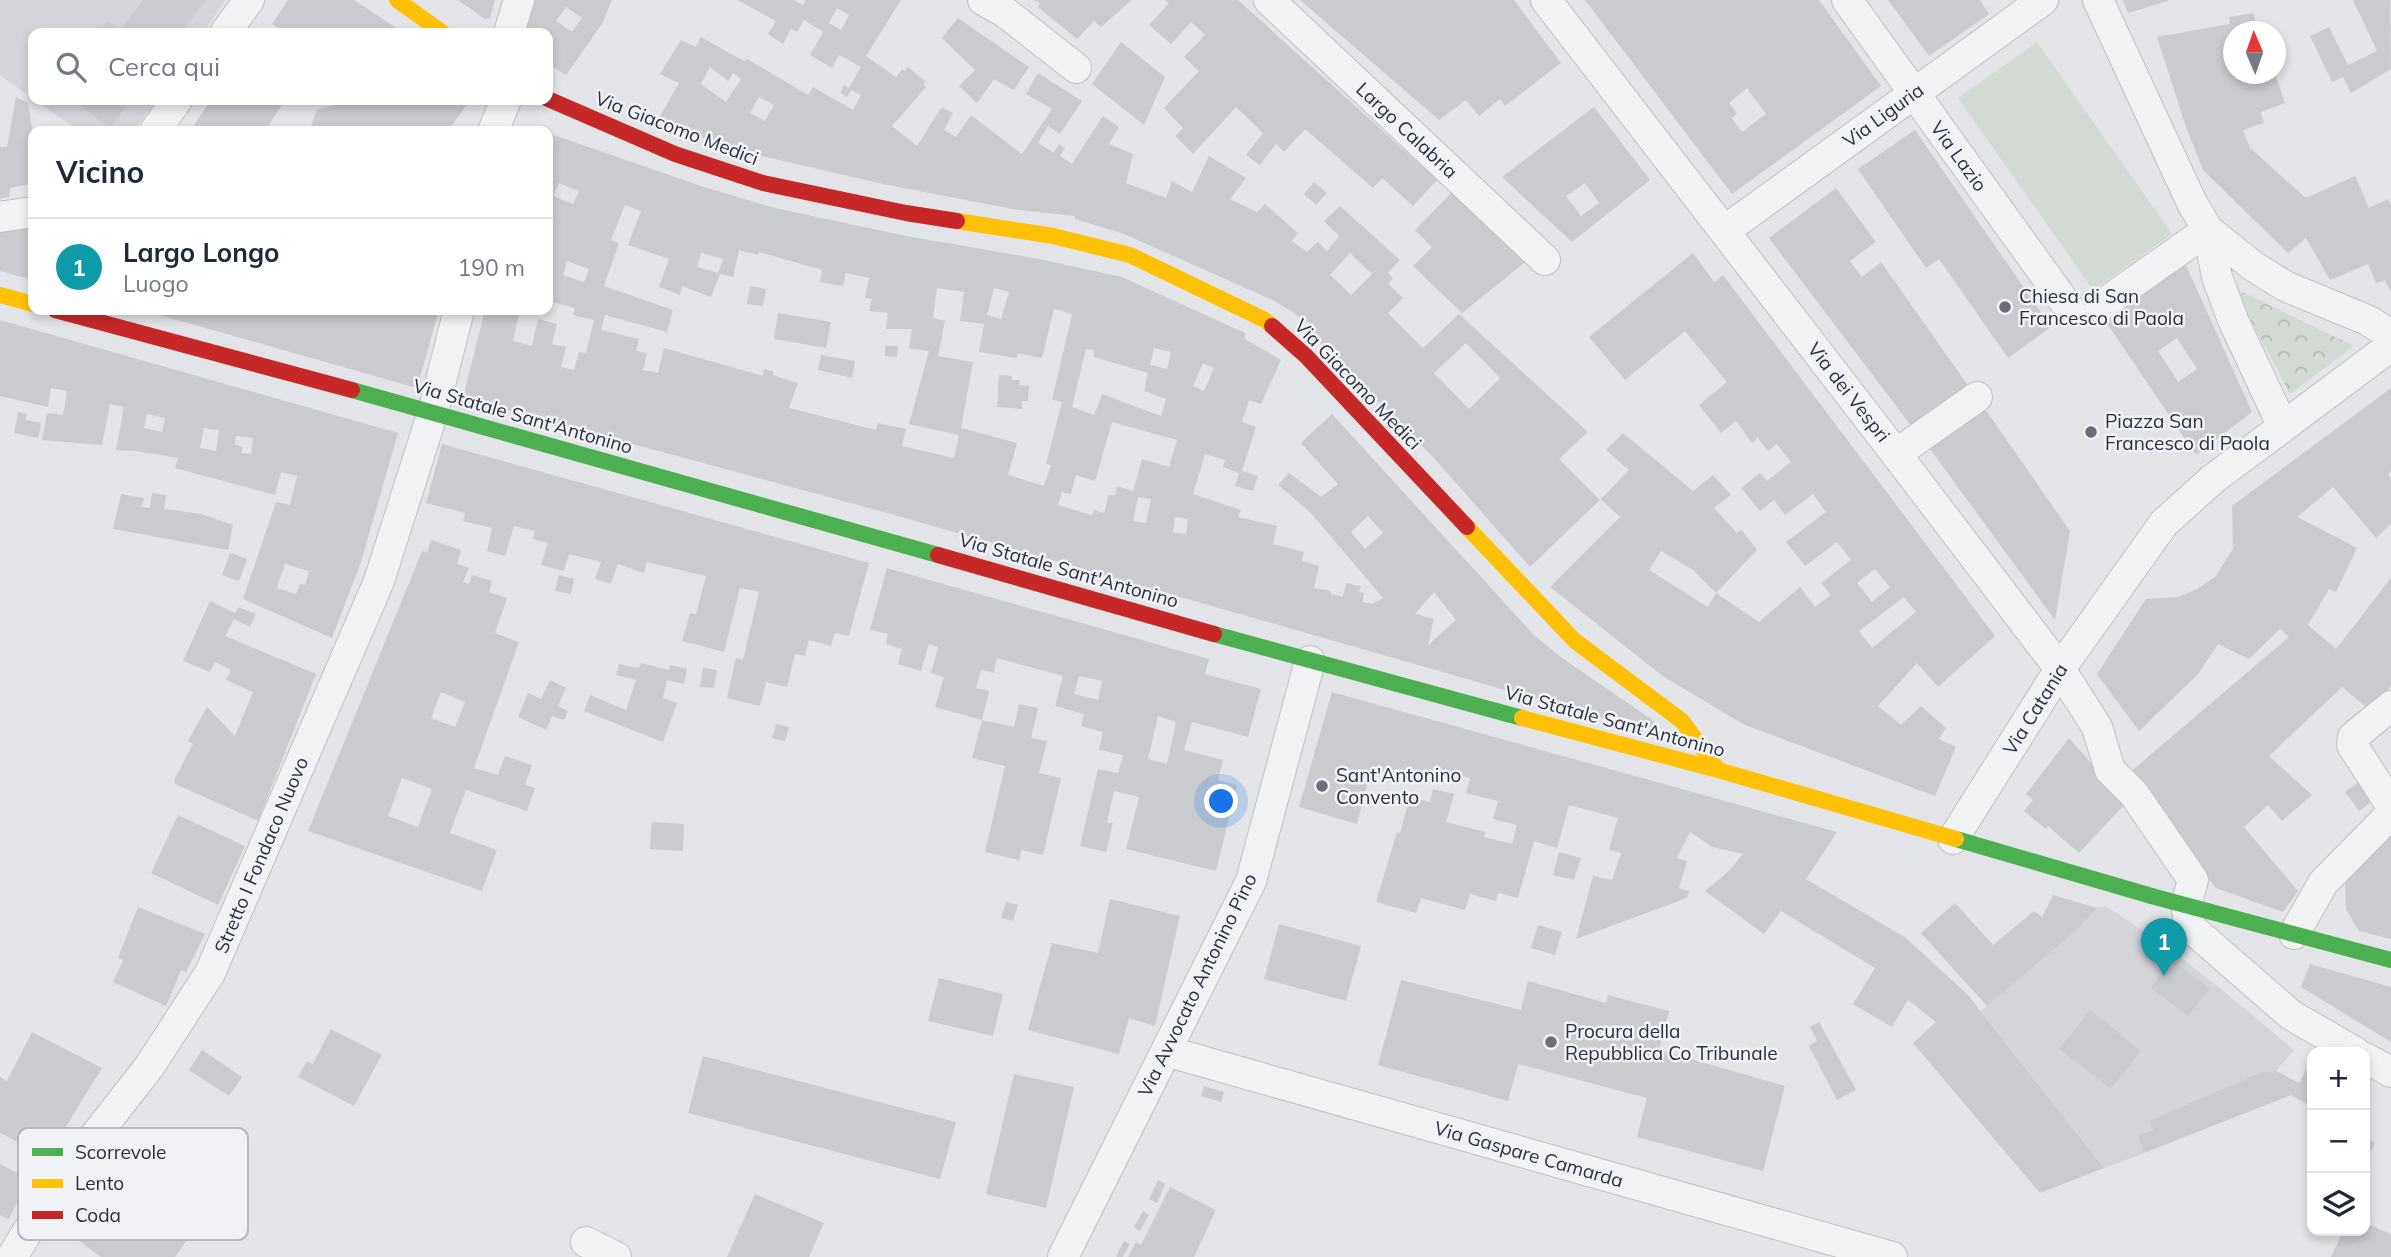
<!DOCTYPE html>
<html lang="it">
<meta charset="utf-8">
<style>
:root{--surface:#fff;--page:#f2f2f3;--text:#1f2937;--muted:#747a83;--line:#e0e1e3;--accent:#7c3aed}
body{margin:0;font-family:Mulish,sans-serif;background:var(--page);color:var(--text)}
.controls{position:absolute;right:21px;bottom:21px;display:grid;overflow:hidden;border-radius:14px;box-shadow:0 4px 10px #0003}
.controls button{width:63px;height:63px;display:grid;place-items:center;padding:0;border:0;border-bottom:2px solid var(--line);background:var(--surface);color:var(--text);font:35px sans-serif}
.compass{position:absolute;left:2223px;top:21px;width:63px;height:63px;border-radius:50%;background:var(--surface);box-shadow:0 4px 10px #0003;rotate:358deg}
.you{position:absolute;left:1222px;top:802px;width:24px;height:24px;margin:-18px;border:5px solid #fff;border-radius:50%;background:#1a73e8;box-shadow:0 0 0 10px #1a73e833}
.badge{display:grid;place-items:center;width:46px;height:46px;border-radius:50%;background:var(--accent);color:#fff;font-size:23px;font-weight:700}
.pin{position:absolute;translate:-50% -58px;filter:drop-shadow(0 2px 4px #0008)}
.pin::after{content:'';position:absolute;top:37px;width:24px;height:21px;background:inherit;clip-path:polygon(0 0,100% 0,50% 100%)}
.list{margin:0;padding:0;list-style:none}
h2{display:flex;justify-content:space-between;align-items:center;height:91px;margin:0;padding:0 28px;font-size:30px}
h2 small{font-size:23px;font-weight:400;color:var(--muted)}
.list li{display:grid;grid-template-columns:46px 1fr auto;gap:21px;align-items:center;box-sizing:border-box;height:98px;padding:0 28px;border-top:2px solid var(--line)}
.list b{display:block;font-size:26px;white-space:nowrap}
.list p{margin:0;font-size:23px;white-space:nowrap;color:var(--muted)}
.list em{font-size:23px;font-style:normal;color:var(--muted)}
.icon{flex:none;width:38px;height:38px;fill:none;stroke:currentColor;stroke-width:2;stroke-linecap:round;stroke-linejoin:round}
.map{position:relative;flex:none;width:2391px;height:1257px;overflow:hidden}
.search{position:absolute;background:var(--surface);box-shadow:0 4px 10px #0003;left:28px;top:28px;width:525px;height:77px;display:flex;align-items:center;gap:18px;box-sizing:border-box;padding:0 24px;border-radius:14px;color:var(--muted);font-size:26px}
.panel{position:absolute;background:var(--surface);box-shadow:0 4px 10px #0003;left:28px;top:126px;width:525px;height:189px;border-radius:14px}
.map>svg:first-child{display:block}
.built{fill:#d3d5db}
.park{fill:url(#park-crowns)}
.pitch{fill:#d2dad3}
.building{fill:#cacbcf;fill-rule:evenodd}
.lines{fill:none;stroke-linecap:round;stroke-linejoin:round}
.street-casing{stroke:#c0c1c4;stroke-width:32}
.street{stroke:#f1f2f4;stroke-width:30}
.fast{stroke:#4caf50;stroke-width:16}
.slow{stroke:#ffc107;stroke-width:16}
.jam{stroke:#c62828;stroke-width:16}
.poi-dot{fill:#6b6e7a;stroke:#f0f2f6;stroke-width:2.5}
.labels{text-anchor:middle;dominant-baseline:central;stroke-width:5;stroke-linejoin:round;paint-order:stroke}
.street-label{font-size:19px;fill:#2a2f3f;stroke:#f0f2f6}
.poi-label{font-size:19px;fill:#2a2f3f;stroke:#f0f2f6;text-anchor:start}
.key{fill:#f0f2f6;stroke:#b5b8bf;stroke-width:2}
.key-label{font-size:19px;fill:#2a2f3f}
</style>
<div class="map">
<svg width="2391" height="1257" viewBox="0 0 2391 1257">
<defs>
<pattern id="park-crowns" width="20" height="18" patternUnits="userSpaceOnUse" patternTransform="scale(1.75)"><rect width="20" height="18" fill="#d2dad3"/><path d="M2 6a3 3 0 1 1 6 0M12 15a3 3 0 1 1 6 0" fill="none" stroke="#b4bbb6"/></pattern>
</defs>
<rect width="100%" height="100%" fill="#e3e4e7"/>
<path class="built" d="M0 0H225L203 33H33V99L0 75Z
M35 100H157L134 131H79Z
M2106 906 2168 948 2216 985 2294 1050 2276 1071 2261 1072 2149 1121 2153 1130 2144 1153 2104 1168 1981 1011 2075 932 2097 908Z"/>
<path class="park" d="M2234 288 2354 346 2290 394Z"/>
<path class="pitch" d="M2037 42 2172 234 2093 290 1958 98Z"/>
<path class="building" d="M143 0H206L181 33H98L107 21 120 31Z
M288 0H354L404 33H286L272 24Z
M458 0H495L490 18 485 19Z
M531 0H612L602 24 566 75 548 64V33H519ZM566 7 582 18 572 32 556 21Z
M737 0H794L803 5 805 0H901L866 56 896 77 902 69 905 71 908 67 926 82 923 84 926 87 892 126 917 146 942 107 953 113 944 130 956 137 971 115 1022 154 1052 109 1026 94 1038 73 1082 101 1060 134 1048 126 1038 143 1054 153 1059 144 1065 148 1060 156 1072 164 1103 116 1119 127 1109 144 1133 154 1126 183 1166 198 1172 181 1192 192 1209 156 1246 178 1230 199 1257 212 1265 204 1298 233 1292 241 1307 252 1318 242 1327 251 1339 236 1324 221 1340 206 1400 260 1388 273 1393 278 1388 284 1403 298 1388 313 1423 348 1459 314 1588 432 1559 459 1600 500 1530 567 1434 458 1307 330 1311 324 1275 301 1124 234 1075 219V216L1012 209 883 184 723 147 659 118 679 83 660 74 681 40 696 47 701 37 744 61 747 59 808 95 813 87 853 110 861 95 851 90 847 97 840 93 844 85 849 88 861 67 839 55 832 68 810 55 823 32 804 20 797 32 791 29 783 44 768 34 776 21ZM837 8 849 15 841 30 829 23ZM710 67 728 81 733 73 741 79 726 102 701 84ZM759 97 774 105 765 121 750 113ZM1350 253 1372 274 1351 295 1330 275ZM1466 343 1500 378 1469 409 1434 373Z
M1034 0H1132L1101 27 1094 21 1077 39 1038 7 1040 3Z
M1165 0H1238L1437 180 1413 206 1382 178 1373 188 1305 129 1284 152 1276 144 1260 165 1246 155 1263 133 1236 107 1193 154 1175 136 1183 128 1164 108 1199 71 1184 57 1205 35 1191 22 1171 44 1149 25 1169 3Z
M1300 0H1514L1561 63 1505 106 1500 99 1479 116 1466 100 1439 120Z
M1585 0H1819L1881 86 1732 194ZM1747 88 1766 114 1742 132 1732 118 1737 114 1729 103Z
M1888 0H1980L1989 14 1929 56Z
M2123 0H2168V1L2128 13Z
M2353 0H2390L2391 69 2351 93 2343 77 2332 82 2310 36 2329 27 2348 65 2377 51Z
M2254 13 2257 32H2234V74H2275L2285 103 2261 112 2264 123 2243 130 2250 148 2306 198 2355 176 2369 208 2388 199 2391 206V292L2385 280 2376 283 2368 264 2330 280 2306 238 2288 253 2203 170 2186 127 2157 37 2230 24 2229 17Z
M958 18 1029 67 1014 90 994 79 977 103 959 86 975 70 942 38Z
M1121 42 1165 77 1144 125 1092 84Z
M16 97 28 103 33 134V183L10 188 9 197 0 199V147H7Z
M72 100H131L110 128Z
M211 100H285L265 131H190Z
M340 100H379L387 104 390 100H470L448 131H309L317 110 344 102Z
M1594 107 1650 180 1572 242 1502 177ZM1585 183 1599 203 1581 216 1566 196Z
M1915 130 2051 327 2008 358 1939 259 1926 268 1858 169Z
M548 133 704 187 775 208 906 236 1039 259 1122 277 1245 333V339L1281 360 1261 404 1249 400 1242 422 1256 427 1242 471 1258 476 1253 491 1235 486 1239 473 1223 467 1225 460 1205 454 1193 494 1241 510 1238 517 1277 526 1273 544 1304 552 1302 561 1319 566 1314 588 1331 591V594L1343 597 1346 583 1361 586 1359 592 1364 593 1363 602 1372 604 1383 598 1310 512 1278 485 1289 473 1321 497 1338 484 1301 443 1332 414 1534 635 1562 658 1654 721 1652 732 891 514 463 398 485 310H520L513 341 532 346 538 319 557 324 552 344 566 347 561 367 574 370 579 352 586 353 594 320 573 315 575 308 548 301ZM559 183 579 191 573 204 553 196ZM625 205 641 211 628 245 669 259 659 287 680 295 682 286 711 297 720 274 733 277 739 250 758 255 759 252 822 270 820 282 843 286 846 273 869 278 865 298 872 299 869 311 888 313 886 329H912L909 348 929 351 909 424 959 435 954 458 902 446 906 429 878 423 876 430 789 408 798 383 773 375V371L764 369 763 376 664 348 658 373 643 370 647 353 636 351 639 339 601 330 605 315 667 332 673 310 604 286 619 243 611 240ZM701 253 723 259 718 273 697 267ZM567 261 589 269 584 282 563 275ZM937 288 964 292 960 321 984 324 979 352 1017 358V353L1042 358 1054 309 1072 314 1052 400 1062 402 1046 464 1051 465 1044 486 1008 475 1017 443 961 428 973 362 938 356 945 321 933 318ZM994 288 1009 292 1001 319 987 315ZM1154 348 1171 352 1167 369 1150 365ZM1086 349 1094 350V357L1148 373 1144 391 1166 399 1161 416 1102 394 1094 415 1072 407ZM1203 363 1214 368 1204 391 1193 386ZM1112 422 1177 440 1169 467 1142 459 1133 491 1117 486 1115 496 1109 494 1104 513 1094 510 1092 515 1058 505 1062 492 1071 494 1076 475 1095 481ZM1138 497 1151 499 1146 523 1133 521ZM1368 516 1383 533 1365 549 1351 532ZM1175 517 1188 519 1186 534 1173 532ZM1434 592 1456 620 1428 645 1434 619 1415 614Z
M1314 182 1327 193 1316 205 1304 194Z
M1836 188 1876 242 1850 261 1862 277 1881 262 1969 387 1912 427 1769 238Z
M1453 191 1528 260 1462 313 1413 266 1432 247 1415 230Z
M33 223V280L0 271V228Z
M1693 253 1714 282 1723 275 1995 636 1938 687 1917 663 1878 706 1901 725 1921 706 1946 728 1939 739 1956 747 1935 796 1745 725 1664 677 1550 587 1620 517 1601 499 1629 470 1606 450 1623 433 1693 491 1713 475 1731 495 1714 508 1737 533 1741 529 1757 550 1716 593 1693 570 1661 551 1649 570 1708 607 1716 593 1759 622 1800 587 1815 607 1831 595 1821 583 1851 560 1837 542 1805 566 1786 542 1826 512 1813 494 1785 515 1774 500 1760 511 1741 488 1760 473 1767 481 1791 462 1777 444 1768 451 1758 438 1752 443 1736 421 1721 433 1699 405 1727 382 1685 331 1625 380 1589 337ZM1875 569 1890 587 1872 602 1857 583ZM1904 597 1916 612 1872 648 1859 631Z
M2185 263 2252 412 2196 455 2106 322ZM2177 338 2197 369 2178 382 2158 351Z
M750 286 766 289 763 306 747 304Z
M142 310H439L417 388Z
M778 313 831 322 826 348 774 339Z
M0 320 398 433 361 562 332 638 243 599 276 502 290 505 297 476 281 472 275 495 175 468 178 458 136 451 116 450 124 407 110 404 102 445 42 440 47 413 63 415 67 391 51 388 48 407 0 396ZM147 414 165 418 162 432 144 428ZM204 428 219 430 216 451 200 448ZM236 436 253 438 251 454 241 453 243 447 235 445ZM285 564 309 571 305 585 300 584 296 594 277 588Z
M885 346H898L897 357 885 356Z
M821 355 855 361 852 378 818 370Z
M999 375 1012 376V380H1020L1019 385 1029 386 1028 401H1022V409L997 407Z
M2391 388V471L2388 475 2391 478V524L2376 538 2333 487 2297 517 2357 548 2336 592 2329 589 2308 625 2336 649 2391 578V686L2370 710 2342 687 2269 756 2312 795 2282 821 2268 805 2244 827 2298 891 2283 912 2216 888 2128 774 2289 637 2280 629 2249 659 2218 644 2198 674 2139 731 2097 674 2146 599 2178 597 2197 589 2215 577 2233 549 2232 506Z
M1985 409 2070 531 2055 620 1930 449Z
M18 412 27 414 25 420 41 423 38 438 14 433Z
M442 444 869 563 849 636 835 633 831 646 809 640 805 656 795 654 787 687 766 682 760 706 727 698 736 658 743 660 759 592 740 588 724 652 682 641 690 613 696 614 706 576 647 562 644 573 618 564 611 584 595 579 601 562 569 554 564 571 541 565 548 543 533 539 535 531 514 526 505 556 487 551 492 528 463 521 465 513 426 503Z
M152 493 166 495 164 509 201 514 233 525 228 550 113 529 121 494 144 498 142 507 150 508Z
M431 540 461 550 457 564 469 568 463 582 469 584 472 575 492 581 489 592 507 598 495 633 519 642 474 768 498 775 505 756 532 765 525 785 535 788 527 811 466 790 450 833 497 850 482 891 308 831 422 551 427 553ZM441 692 465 702 455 727 431 718ZM402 778 432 789 418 827 388 816Z
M230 553 247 559 239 581 222 575Z
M887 568 1209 659 1205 674 1261 689 1248 737 1192 722 1184 750 1223 760 1218 780 1237 785 1216 871 1126 849 1139 797 1114 791 1107 823H1113L1106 852 1080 846 1098 769 1118 773 1123 755 1099 750 1103 732 1081 726 1084 714 1055 706 1063 676 997 658 994 673 981 670 976 688 989 691 982 720 935 707 944 677 931 673 938 647 929 644 921 671 898 664 902 649 886 644 888 634 870 630ZM1079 676 1102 681 1098 700 1074 694ZM1158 716 1176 722 1167 764 1148 759Z
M559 575 574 579 571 594 555 591Z
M210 601 235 613 238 607 256 614 250 627 234 619 225 636 316 674 258 821 175 784V778L193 744 188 741 207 707 235 736 253 692 226 680 231 670 215 662 210 672 183 661Z
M641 663 669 670 670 665 687 669 684 684 667 680 663 698 677 703 663 742 584 711 590 695 626 710 636 680 616 675 619 664 639 668Z
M703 668 717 670 714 688 700 687Z
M550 680 566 688 558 706 568 711 564 720 552 716 546 730 518 717 528 693 541 699Z
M1332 692 1837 832 1806 879 1906 938 1968 995 2104 1168 2040 1193 1913 1043 1936 1022 1908 1000 1892 1027 1853 1004 1875 968 1781 911 1764 934 1705 891 1729 871 1743 854 1712 847 1690 832 1677 858 1687 861 1679 888 1689 891 1687 898 1576 939 1593 876 1612 880 1621 853 1609 850 1618 818 1569 805 1557 848 1534 841 1518 898 1498 893 1496 901 1470 894 1465 910 1421 898 1416 913 1376 902 1397 832 1400 833 1410 797 1430 802 1433 789 1454 794 1446 822 1486 832 1484 837 1512 844 1517 825 1493 819 1498 801 1466 793 1470 778 1435 768 1431 784 1371 769 1357 824 1299 807Z
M1019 704 1038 708 1031 738 1047 741 1039 773 1061 778 1043 855 1022 850 1019 860 985 852 1005 766 972 758 982 720 1014 727Z
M776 724 789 727 785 741 772 738Z
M2069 738 2126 803 2079 853 2048 826 2046 829 2024 811 2033 800 2026 794Z
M2360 781 2373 801 2359 811 2345 792Z
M178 815 245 846 218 905 151 873Z
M652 822 684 824 683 851 650 849Z
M2391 833V939L2359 931 2346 909 2345 881Z
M1559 852 1581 858 1574 880 1553 875Z
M2053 895 2097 908 2075 932 1987 1006 1921 933 1955 903 1993 945 2034 911 2042 917Z
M1110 899 1180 916 1155 1026 1129 1018 1119 1054 1028 1030 1052 943 1098 953Z
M1006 902 1018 905 1013 921 1001 918Z
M138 907 205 934 186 972 181 970 166 1006 113 982 123 960 118 958Z
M1279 924 1361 946 1346 1001 1264 979Z
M1538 925 1562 932 1555 955 1531 948Z
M2172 959 2210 989 2188 1016 2151 988Z
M2310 964 2391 987V1042L2301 987Z
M939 978 1003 994 993 1036 928 1021Z
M1401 980 1521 1010 1528 981 1606 1003 1608 995 1669 1011 1659 1050 1785 1086 1763 1171 1637 1137 1647 1098 1518 1064 1508 1101 1378 1065Z
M2090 1010 2141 1051 2111 1089 2059 1049Z
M1819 1022 1856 1090 1837 1100 1809 1046 1817 1041 1810 1027Z
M331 1029 382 1055 354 1106 298 1077 307 1061 313 1064Z
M32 1032 102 1068 47 1157 0 1133V1077L7 1081Z
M202 1050 242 1077 229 1096 189 1070Z
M703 1056 956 1122 940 1179 688 1113Z
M2310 1063 2312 1064V1107L2291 1095 2144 1153 2138 1136 2153 1130 2149 1121 2261 1072 2276 1071 2299 1083Z
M1014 1074 1074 1087 1046 1208 986 1194Z
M1204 1086 1224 1092 1221 1102 1201 1096Z
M2365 1137 2375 1143 2368 1157 2365 1155Z
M117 1156 202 1219 175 1257H101L63 1229Z
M0 1164 29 1179 9 1219 0 1215Z
M1158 1180 1165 1184 1157 1203 1149 1199Z
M1170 1187 1216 1210 1194 1257H1128L1136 1242 1141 1245Z
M755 1194 824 1223 809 1257H727Z
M1143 1211 1149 1215 1140 1231 1134 1227Z
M2365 1223 2391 1234V1257H2331L2343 1231H2365Z
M1124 1241 1130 1244 1123 1257H1117L1116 1256Z"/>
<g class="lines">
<g class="street-casing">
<path id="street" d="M983 0 1006 13 1076 68
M1269 0 1545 260
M1546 0 1896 454 2060 669 2097 727 2110 770 2134 794 2193 880 2186 905 2190 927 2291 1015 2355 1052
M1847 0 2071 311
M2098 0 2192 203 2208 230 2253 266 2285 286 2367 320 2391 335
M225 33 249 0
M509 33 519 0
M155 131 177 100
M493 131 506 100
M0 217 33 212
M1724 231 2043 0
M2100 306 2208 230 2217 277 2233 320 2283 427
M1896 454 1977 397
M2391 706 2353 737 2352 745 2391 805
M1953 839 2060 669 2164 523 2213 479 2391 346
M2294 934 2323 883 2391 814
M1166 1051 1892 1257
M2365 1058 2391 1072
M586 1242 616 1257
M12 1257 54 1188 149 1067 210 973 379 581 433 412 459 310
M1063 1257 1251 881 1310 661"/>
</g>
<use href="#street" class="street"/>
<path class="fast" d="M352 390 938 555
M1214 634 1522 718
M1956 839 2155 897 2391 960"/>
<path class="slow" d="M397 0 443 33
M957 221 1053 236 1130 255 1265 320 1272 326
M0 295 33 304
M1467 527 1575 641 1682 721 1718 770
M1522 718 1718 770 1956 839"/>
<path class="jam" d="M548 99 675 154 763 183 906 213 957 221
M55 310 352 390
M1272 326 1306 356 1467 527
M938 555 1214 634"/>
</g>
<g class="poi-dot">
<circle cx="2005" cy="307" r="7"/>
<circle cx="2091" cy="432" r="7"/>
<circle cx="1322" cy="786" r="7"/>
<circle cx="1551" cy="1042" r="7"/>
</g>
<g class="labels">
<g class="street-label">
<text transform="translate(1883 115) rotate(-36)">Via Liguria</text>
<text transform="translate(677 128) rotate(21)">Via Giacomo Medici</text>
<text transform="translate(1407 130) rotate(43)">Largo Calabria</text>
<text transform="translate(1959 156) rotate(54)">Via Lazio</text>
<text transform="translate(1358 384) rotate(46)">Via Giacomo Medici</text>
<text transform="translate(1849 392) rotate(52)">Via dei Vespri</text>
<text transform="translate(523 416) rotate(16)">Via Statale Sant'Antonino</text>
<text transform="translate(1069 570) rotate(16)">Via Statale Sant'Antonino</text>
<text transform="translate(2035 709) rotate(-58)">Via Catania</text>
<text transform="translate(1615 721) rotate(15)">Via Statale Sant'Antonino</text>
<text transform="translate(261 855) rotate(-67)">Stretto I Fondaco Nuovo</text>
<text transform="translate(1197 985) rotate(-64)">Via Avvocato Antonino Pino</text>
<text transform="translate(1529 1154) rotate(16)">Via Gaspare Camarda</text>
</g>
<g class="poi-label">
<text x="2019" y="296">Chiesa di San<tspan x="2019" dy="22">Francesco di Paola</tspan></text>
<text x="2105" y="421">Piazza San<tspan x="2105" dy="22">Francesco di Paola</tspan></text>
<text x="1336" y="775">Sant'Antonino<tspan x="1336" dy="22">Convento</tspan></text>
<text x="1565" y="1031">Procura della<tspan x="1565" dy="22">Repubblica Co Tribunale</tspan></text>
</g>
</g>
<rect x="18" y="1128" width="230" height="112" rx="10" class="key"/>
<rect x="32" y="1148" width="31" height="8" fill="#4caf50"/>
<rect x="32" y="1179" width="31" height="9" fill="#ffc107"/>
<rect x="32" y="1211" width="31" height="8" fill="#c62828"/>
<g class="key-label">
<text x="75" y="1159">Scorrevole</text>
<text x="75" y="1190">Lento</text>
<text x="75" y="1222">Coda</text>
</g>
</svg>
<div class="controls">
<button>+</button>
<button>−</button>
<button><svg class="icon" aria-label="layers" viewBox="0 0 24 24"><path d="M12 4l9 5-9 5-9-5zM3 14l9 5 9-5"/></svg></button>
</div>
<svg class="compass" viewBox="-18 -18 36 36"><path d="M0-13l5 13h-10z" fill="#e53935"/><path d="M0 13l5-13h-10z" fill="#747a83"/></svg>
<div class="you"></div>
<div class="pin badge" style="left:2164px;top:976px;background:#0f9aa8">1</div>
<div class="search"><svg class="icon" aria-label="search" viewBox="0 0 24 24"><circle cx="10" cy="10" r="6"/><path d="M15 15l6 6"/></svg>Cerca qui</div>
<section class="panel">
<h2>Vicino<small></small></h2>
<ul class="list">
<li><span class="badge" style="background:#0f9aa8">1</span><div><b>Largo Longo</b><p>Luogo</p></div><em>190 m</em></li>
</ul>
</section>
</div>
